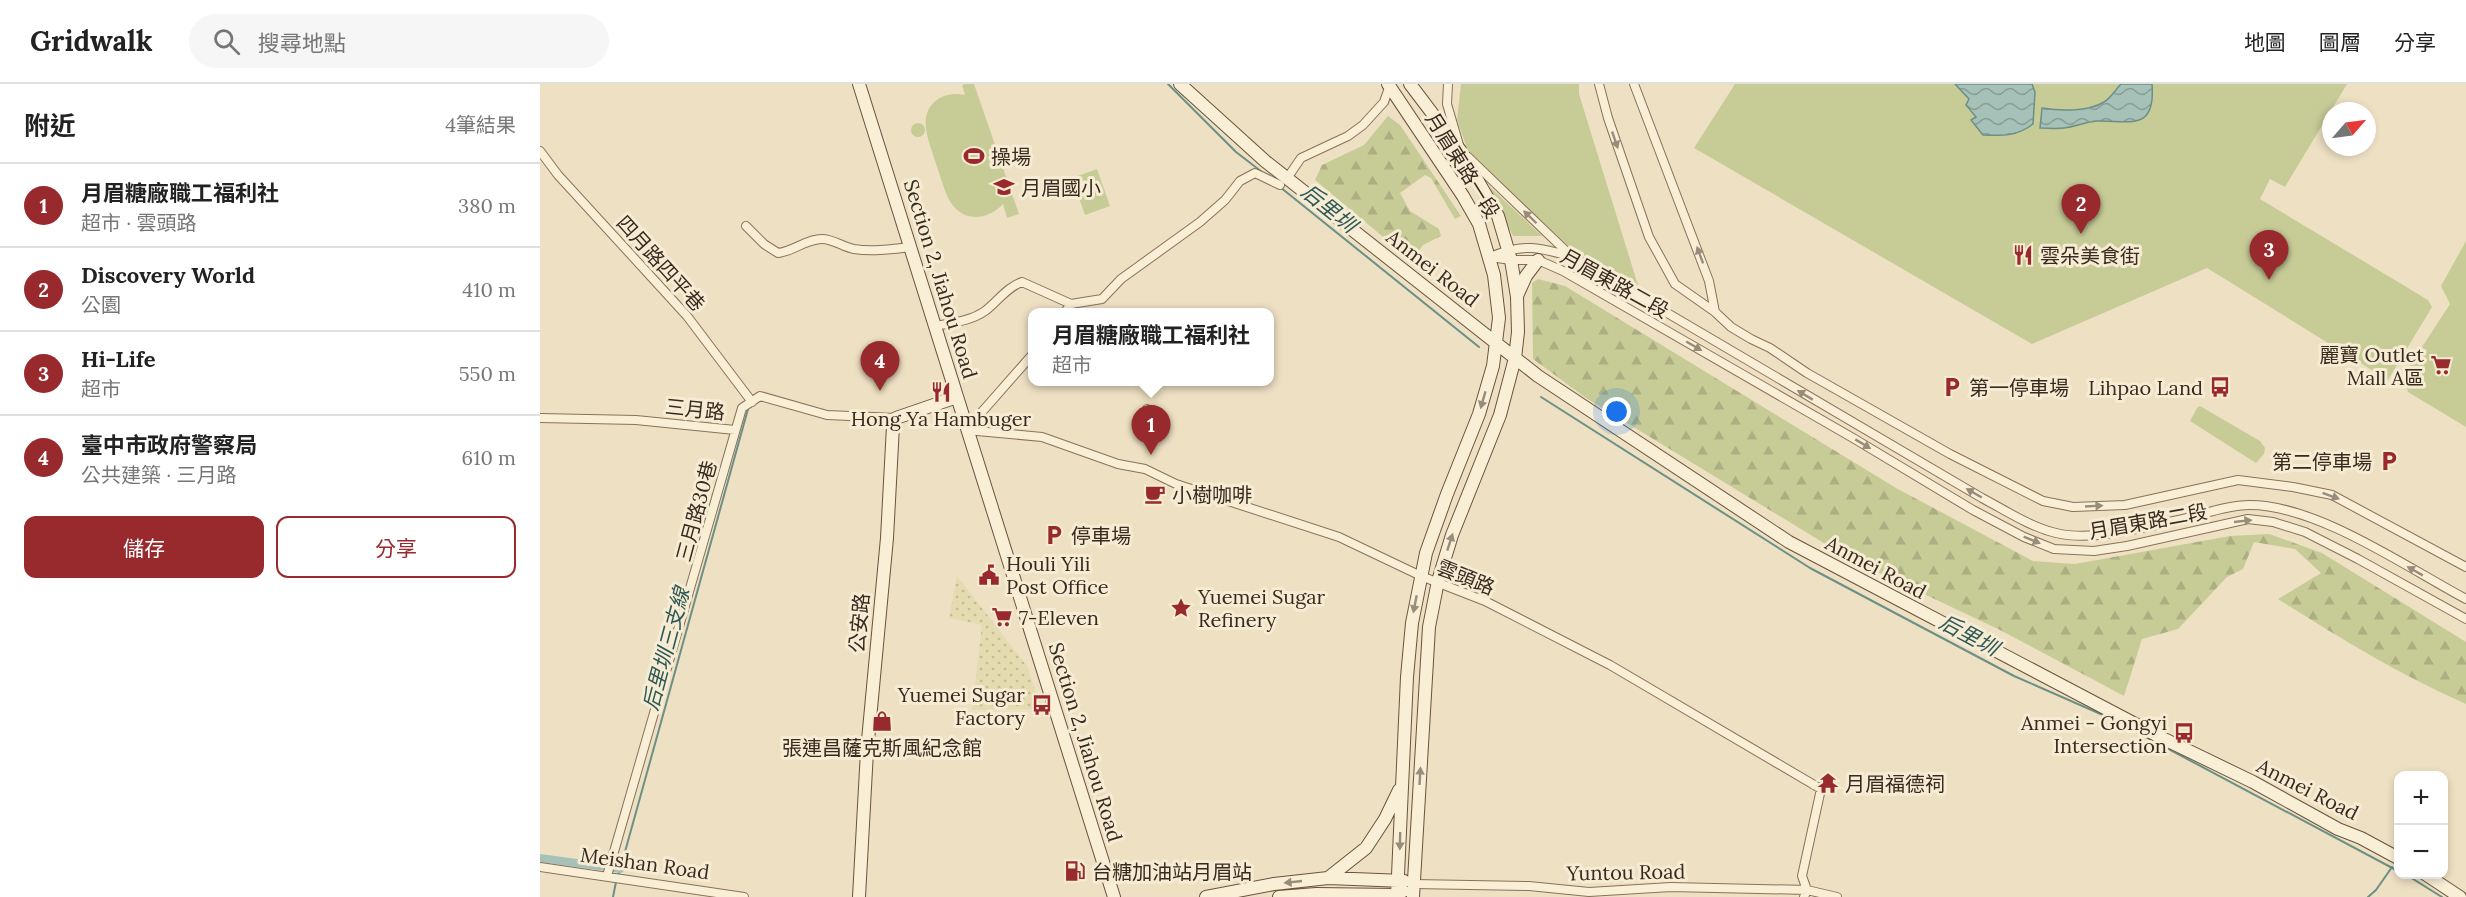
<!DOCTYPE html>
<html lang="zh-TW">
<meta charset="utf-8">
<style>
:root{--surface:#fff;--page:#f6f6f6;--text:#222;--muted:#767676;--line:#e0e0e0;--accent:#98292c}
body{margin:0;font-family:Lora,"Noto Sans TC",serif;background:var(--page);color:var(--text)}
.controls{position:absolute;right:18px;bottom:18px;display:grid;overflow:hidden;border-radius:12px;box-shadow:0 3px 9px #0003}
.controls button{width:54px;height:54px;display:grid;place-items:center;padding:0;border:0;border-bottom:2px solid var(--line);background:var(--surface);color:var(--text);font:30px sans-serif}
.compass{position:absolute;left:1782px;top:18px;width:54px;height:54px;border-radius:50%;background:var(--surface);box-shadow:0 3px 9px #0003;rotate:62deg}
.you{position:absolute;left:1077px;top:328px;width:21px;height:21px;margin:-15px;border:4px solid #fff;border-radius:50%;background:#1a73e8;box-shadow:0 0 0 9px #1a73e833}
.badge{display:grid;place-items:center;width:39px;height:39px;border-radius:50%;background:var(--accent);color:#fff;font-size:20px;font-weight:700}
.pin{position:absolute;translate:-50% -50px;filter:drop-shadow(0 2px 3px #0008)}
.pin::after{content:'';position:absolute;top:32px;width:21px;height:18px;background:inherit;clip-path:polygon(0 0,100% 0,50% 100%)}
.popup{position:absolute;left:488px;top:224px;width:246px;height:78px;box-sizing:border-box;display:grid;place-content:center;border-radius:12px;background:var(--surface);filter:drop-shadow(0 2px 4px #0005);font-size:20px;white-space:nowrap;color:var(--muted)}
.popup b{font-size:22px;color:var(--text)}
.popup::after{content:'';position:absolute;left:50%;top:100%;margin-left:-12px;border:12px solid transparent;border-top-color:var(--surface)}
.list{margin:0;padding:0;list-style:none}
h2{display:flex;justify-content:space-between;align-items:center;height:78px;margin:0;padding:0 24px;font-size:26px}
h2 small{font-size:20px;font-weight:400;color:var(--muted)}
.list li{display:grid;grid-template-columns:39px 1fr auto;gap:18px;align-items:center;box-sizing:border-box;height:84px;padding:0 24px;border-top:2px solid var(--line)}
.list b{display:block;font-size:22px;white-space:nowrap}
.list p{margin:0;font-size:20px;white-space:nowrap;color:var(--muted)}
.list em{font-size:20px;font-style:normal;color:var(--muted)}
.actions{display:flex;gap:12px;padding:18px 24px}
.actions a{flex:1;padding:14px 0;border:2px solid var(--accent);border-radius:12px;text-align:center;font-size:21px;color:var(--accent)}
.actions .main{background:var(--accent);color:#fff}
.icon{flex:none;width:33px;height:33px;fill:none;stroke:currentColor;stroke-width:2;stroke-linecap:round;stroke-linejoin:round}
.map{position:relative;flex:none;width:1926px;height:813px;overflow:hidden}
header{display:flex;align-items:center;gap:36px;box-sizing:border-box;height:84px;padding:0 30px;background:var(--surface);border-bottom:2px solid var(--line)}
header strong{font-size:28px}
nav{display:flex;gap:33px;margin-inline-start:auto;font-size:21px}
.search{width:420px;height:54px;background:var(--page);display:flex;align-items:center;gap:15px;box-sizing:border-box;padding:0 21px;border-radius:33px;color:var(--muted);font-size:22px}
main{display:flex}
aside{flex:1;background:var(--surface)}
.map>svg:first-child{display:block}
.farmland{fill:url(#farmland-dots)}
.green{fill:#c7cc97}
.forest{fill:url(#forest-firs)}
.water{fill:url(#water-waves);stroke:#6c8f86;stroke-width:1.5}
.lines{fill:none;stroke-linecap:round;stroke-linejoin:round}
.stream{stroke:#6c8f86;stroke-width:2}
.canal{stroke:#a5c1b8;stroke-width:8}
.street-casing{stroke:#89725a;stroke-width:10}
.secondary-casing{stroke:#6a533d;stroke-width:14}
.street{stroke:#f9eed6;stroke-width:8}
.secondary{stroke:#f9eed6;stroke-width:12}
.oneway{fill:#988c7a}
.labels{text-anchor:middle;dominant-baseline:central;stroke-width:6;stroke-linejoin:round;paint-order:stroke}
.poi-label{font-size:20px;fill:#382a1e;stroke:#f6ebd3;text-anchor:start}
.street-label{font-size:20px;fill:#382a1e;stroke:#f6ebd3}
.water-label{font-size:21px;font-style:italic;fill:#2d5855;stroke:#f6ebd3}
</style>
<header>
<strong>Gridwalk</strong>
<div class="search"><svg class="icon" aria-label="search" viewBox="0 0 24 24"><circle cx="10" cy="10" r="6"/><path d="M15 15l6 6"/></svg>搜尋地點</div>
<nav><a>地圖</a><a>圖層</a><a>分享</a></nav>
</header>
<main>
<aside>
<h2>附近<small>4筆結果</small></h2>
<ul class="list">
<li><span class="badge">1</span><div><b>月眉糖廠職工福利社</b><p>超市 · 雲頭路</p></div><em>380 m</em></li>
<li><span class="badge">2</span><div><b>Discovery World</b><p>公園</p></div><em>410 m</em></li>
<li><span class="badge">3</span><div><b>Hi-Life</b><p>超市</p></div><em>550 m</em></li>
<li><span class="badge">4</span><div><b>臺中市政府警察局</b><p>公共建築 · 三月路</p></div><em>610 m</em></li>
</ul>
<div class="actions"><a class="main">儲存</a><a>分享</a></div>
</aside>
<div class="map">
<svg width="1926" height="813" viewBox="0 0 1926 813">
<defs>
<pattern id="farmland-dots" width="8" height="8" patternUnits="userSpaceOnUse" patternTransform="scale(1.5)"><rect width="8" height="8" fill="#e4dbb0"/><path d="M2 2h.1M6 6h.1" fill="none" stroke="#c4bc97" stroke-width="1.8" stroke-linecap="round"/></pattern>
<pattern id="forest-firs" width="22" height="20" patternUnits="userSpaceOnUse" patternTransform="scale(1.5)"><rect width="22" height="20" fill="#c7cc97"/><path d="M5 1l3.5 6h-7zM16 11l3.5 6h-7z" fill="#acaf82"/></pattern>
<pattern id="water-waves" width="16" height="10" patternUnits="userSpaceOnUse" patternTransform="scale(1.5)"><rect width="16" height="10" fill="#a5c1b8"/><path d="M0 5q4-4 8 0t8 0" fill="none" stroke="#879d95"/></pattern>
</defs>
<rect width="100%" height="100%" fill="#eee0c3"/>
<path class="farmland" d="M417 492 487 582 501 625 432 626 442 541 409 534Z"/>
<path class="green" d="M425 0H434L479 130 467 134 463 120C448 136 425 139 411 119 404 108 401 93 396 80 390 59 375 31 398 15 406 10 415 9 425 11L422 1Z
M921 0H1039V10L1101 211 1035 171 928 67 917 36Z
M1195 0H1807L1745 103 1730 95 1720 115 1888 216 1892 223 1848 296 1667 184 1492 260 1154 64Z
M371 46a7 7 0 1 1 14 0a7 7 0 1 1-14 0Z
M557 85 570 122 545 131 532 94Z
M950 103 1002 152H973Z
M1926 157V343L1868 308 1863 292 1910 220 1901 202Z
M1660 322 1720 357 1725 364 1724 370 1716 379 1650 337 1657 324Z"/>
<path class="forest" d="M848 32 860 41 921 132 915 135 891 94 885 91 860 109 870 127 899 145 901 152 883 161 872 177 775 96 782 81 824 61Z
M998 195 1025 202 1356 404 1493 477 1535 480 1690 452 1729 450 1782 469 1926 558V620C1860 591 1799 554 1738 515L1781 489 1755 465 1714 458 1703 485 1687 493 1638 545 1602 555 1584 612 1460 546 1310 475 1046 314 993 275 992 199Z"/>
<path class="water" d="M1415 0H1492L1495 8 1493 40C1478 52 1463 52 1443 51L1431 36 1436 33 1426 21 1429 15Z
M1581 0H1612C1616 49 1588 36 1556 37 1545 38 1535 43 1524 44 1516 45 1508 44 1500 44L1502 24C1520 27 1548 28 1564 18 1571 14 1576 5 1581 0Z"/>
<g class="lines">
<path class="stream" d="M628 0 696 68 722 88
M740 103 939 263
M1001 313 1270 484 1474 592 1572 635 1858 787
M1865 790 1902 813
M78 793 208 325
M73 813 76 798
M1828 813 1836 806 1852 783"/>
<path class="canal" d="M0 774 80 785"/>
<g class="street-casing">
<path id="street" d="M908 0 907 20 919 61
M1059 0 1068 34 1109 153 1135 200 1175 228 1191 243 1211 255 1230 264 1267 289 1410 370 1503 417 1533 423 1585 421 1698 396 1753 403 1792 411 1926 483
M1094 0 1169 197 1175 228
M0 67 18 91 147 232 212 318
M928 73 1029 170
M748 93 761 74 808 52 823 41 844 18 850 1
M206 142 224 160 238 169C254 167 266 155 282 155 293 155 303 163 314 165 333 168 353 165 371 163
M950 173 971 176H998L1023 187 1313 354 1433 426 1484 453 1514 465 1554 467 1587 462 1708 435 1733 438 1765 448 1818 475 1926 535
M950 173C983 159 999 163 1032 173L1442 414C1465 426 1490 443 1516 449 1553 458 1606 443 1643 435 1664 430 1688 421 1710 421 1777 421 1866 483 1926 515
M525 228 531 220
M395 242C411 239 431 237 445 227 457 218 467 203 482 198L531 220 562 215 581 195 660 138 685 116 700 97 715 89 740 101
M607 325 602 333 608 336
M0 334 96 336 195 346
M426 346 502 353 578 380 605 385 636 400 799 453 881 492 945 517 1070 581 1281 705 1262 792 1267 806 1264 813
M426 346 492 271
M0 783 204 813
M67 792 202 324 220 312 287 331 356 334
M874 800 989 802 1049 808 1131 803 1267 806 1297 813"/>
</g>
<g class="secondary-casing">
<path id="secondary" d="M319 0 574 813
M640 0 725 77 998 292 1249 458 1618 652 1713 698 1798 745 1821 754 1858 774
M848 0 923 112 939 140 954 191 959 234 953 282 939 330 907 410 886 469 872 539 867 593 857 813
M870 0 920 66 958 132 971 176 977 213 978 248 975 274 960 331 912 451 898 497 889 543 873 813
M977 212 986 192 998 176
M1885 790 1920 813
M788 794 826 764 845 735 859 706
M319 813 327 667 347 454 353 342 356 334 417 313
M666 813 734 800 788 794 864 797
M739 813 776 810 857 811 863 807"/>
</g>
<use href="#street" class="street"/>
<use href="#secondary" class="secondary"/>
</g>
<defs><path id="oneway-solid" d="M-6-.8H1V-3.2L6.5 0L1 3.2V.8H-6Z" transform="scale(1.5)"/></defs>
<g class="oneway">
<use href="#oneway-solid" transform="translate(1075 56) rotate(71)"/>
<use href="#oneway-solid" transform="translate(990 133) rotate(-136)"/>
<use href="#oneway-solid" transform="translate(1160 171) rotate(-110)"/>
<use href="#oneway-solid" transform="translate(1154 262) rotate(30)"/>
<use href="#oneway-solid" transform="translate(1265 311) rotate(-149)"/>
<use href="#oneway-solid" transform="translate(943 316) rotate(106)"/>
<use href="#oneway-solid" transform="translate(1323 360) rotate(31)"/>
<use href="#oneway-solid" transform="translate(1434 409) rotate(-150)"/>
<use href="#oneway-solid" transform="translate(1791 412) rotate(20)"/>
<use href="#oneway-solid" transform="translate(1554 422) rotate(-3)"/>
<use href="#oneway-solid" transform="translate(1703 437) rotate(-6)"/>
<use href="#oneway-solid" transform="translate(1492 456) rotate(22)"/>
<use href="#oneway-solid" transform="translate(910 458) rotate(-72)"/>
<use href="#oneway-solid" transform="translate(1875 487) rotate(-151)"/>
<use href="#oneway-solid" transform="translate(875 520) rotate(101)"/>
<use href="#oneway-solid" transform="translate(880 692) rotate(-87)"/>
<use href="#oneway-solid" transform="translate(860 757) rotate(91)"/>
<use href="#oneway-solid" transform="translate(753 798) rotate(174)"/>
</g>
<defs>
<g id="stadium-bare" transform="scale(1.62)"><path d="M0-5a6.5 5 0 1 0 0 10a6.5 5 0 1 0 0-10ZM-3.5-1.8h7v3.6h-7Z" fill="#98292c" stroke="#f6ebd3" stroke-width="2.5" paint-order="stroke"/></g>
<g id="school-bare" transform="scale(1.62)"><path d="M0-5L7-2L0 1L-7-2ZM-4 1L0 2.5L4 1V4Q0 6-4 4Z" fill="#98292c" stroke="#f6ebd3" stroke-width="2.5" paint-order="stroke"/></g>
<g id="restaurant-bare" transform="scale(1.62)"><path d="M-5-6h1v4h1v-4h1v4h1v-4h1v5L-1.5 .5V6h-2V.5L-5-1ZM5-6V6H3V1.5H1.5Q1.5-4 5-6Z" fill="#98292c" stroke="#f6ebd3" stroke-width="2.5" paint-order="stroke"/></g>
<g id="supermarket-bare" transform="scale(1.62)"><path d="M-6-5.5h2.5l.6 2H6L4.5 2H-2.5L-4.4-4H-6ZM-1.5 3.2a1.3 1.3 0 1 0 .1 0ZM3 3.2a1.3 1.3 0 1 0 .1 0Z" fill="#98292c" stroke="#f6ebd3" stroke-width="2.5" paint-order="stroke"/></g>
<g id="parking-bare" transform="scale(1.62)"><path d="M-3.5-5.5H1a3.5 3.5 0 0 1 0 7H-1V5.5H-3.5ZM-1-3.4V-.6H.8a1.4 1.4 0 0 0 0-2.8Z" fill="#98292c" stroke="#f6ebd3" stroke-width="2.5" paint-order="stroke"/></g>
<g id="bus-bare" transform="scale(1.62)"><path d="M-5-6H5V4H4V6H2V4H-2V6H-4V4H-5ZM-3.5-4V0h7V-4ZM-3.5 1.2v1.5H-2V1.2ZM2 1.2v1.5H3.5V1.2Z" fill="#98292c" stroke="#f6ebd3" stroke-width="2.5" paint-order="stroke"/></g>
<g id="cafe-bare" transform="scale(1.62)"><path d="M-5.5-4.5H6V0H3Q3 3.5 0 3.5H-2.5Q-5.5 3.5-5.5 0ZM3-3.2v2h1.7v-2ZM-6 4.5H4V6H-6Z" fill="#98292c" stroke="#f6ebd3" stroke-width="2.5" paint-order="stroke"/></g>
<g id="civic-bare" transform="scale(1.62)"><path d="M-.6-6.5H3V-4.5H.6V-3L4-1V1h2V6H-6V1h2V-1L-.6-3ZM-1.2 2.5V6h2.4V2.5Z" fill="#98292c" stroke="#f6ebd3" stroke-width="2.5" paint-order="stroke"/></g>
<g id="sight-bare" transform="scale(1.62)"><path d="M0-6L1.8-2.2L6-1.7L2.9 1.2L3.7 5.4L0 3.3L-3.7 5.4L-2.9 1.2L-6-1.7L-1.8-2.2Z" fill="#98292c" stroke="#f6ebd3" stroke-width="2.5" paint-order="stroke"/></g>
<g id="shop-bare" transform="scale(1.62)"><path d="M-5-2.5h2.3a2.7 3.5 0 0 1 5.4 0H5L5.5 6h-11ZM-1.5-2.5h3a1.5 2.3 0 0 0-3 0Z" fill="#98292c" stroke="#f6ebd3" stroke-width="2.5" paint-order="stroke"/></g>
<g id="temple-bare" transform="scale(1.62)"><path d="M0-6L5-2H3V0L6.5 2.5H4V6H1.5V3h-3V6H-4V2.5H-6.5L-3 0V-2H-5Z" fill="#98292c" stroke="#f6ebd3" stroke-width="2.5" paint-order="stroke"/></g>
<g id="fuel-bare" transform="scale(1.62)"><path d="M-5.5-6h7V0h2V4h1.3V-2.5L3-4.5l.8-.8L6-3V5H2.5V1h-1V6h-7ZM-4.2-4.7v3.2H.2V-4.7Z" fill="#98292c" stroke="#f6ebd3" stroke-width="2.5" paint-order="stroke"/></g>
</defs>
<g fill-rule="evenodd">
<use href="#stadium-bare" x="434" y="72"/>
<use href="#school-bare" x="464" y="103"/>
<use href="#restaurant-bare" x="1483" y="171"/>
<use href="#supermarket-bare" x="1901" y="281"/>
<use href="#parking-bare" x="1412" y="303"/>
<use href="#bus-bare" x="1680" y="303"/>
<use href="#restaurant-bare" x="401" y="308"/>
<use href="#parking-bare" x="1849" y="377"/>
<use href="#cafe-bare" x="615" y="410"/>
<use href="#parking-bare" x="514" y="451"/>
<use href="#civic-bare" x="449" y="491"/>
<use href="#sight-bare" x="641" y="524"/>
<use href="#supermarket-bare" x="462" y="533"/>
<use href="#bus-bare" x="502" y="621"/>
<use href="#shop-bare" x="342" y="637"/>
<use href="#bus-bare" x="1644" y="649"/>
<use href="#temple-bare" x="1288" y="699"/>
<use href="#fuel-bare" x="535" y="787"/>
</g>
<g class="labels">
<g class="poi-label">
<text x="451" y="72">操場</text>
<text x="481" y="103">月眉國小</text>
<text x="1500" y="171">雲朵美食街</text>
<text x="1884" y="270" text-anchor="end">麗寶 Outlet<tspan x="1884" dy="23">Mall A區</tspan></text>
<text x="1429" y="303">第一停車場</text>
<text x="1663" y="303" text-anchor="end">Lihpao Land</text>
<text x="401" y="334" text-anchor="middle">Hong Ya Hambuger</text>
<text x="1832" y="377" text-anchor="end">第二停車場</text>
<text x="632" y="410">小樹咖啡</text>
<text x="531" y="451">停車場</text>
<text x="466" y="479">Houli Yili<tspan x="466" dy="23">Post Office</tspan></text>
<text x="658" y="512">Yuemei Sugar<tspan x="658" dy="23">Refinery</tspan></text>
<text x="479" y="533">7-Eleven</text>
<text x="485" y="610" text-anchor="end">Yuemei Sugar<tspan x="485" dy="23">Factory</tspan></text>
<text x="1627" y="638" text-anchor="end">Anmei - Gongyi<tspan x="1627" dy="23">Intersection</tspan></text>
<text x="342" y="663" text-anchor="middle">張連昌薩克斯風紀念館</text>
<text x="1305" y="699">月眉福德祠</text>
<text x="552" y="787">台糖加油站月眉站</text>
</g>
<g class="street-label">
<text transform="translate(923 81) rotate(58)">月眉東路一段</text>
<text transform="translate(121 179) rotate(48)">四月路四平巷</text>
<text transform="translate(893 184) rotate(38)">Anmei Road</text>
<text transform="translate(401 195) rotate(73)">Section 2, Jiahou Road</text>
<text transform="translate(1075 199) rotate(29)">月眉東路二段</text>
<text transform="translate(155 325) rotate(6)">三月路</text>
<text transform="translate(156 427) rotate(-75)">三月路30巷</text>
<text transform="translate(1608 437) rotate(-10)">月眉東路二段</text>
<text transform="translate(1336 483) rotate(28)">Anmei Road</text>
<text transform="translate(926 493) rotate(22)">雲頭路</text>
<text transform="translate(319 539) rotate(-85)">公安路</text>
<text transform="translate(546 658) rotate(73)">Section 2, Jiahou Road</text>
<text transform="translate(1768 705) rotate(27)">Anmei Road</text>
<text transform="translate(105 779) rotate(8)">Meishan Road</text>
<text transform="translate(1086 788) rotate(-1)">Yuntou Road</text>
</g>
<g class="water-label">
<text transform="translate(789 124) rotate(39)">后里圳</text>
<text transform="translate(1429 551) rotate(28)">后里圳</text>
<text transform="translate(126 565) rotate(-75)">后里圳三支線</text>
</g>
</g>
</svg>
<div class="controls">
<button>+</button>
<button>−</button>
</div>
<svg class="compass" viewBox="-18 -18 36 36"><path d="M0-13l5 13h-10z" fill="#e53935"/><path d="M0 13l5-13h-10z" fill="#767676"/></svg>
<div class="you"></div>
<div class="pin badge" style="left:611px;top:371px">1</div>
<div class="popup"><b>月眉糖廠職工福利社</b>超市</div>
<div class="pin badge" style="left:1541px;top:150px">2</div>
<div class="pin badge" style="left:1729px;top:196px">3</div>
<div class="pin badge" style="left:340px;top:307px">4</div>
</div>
</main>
